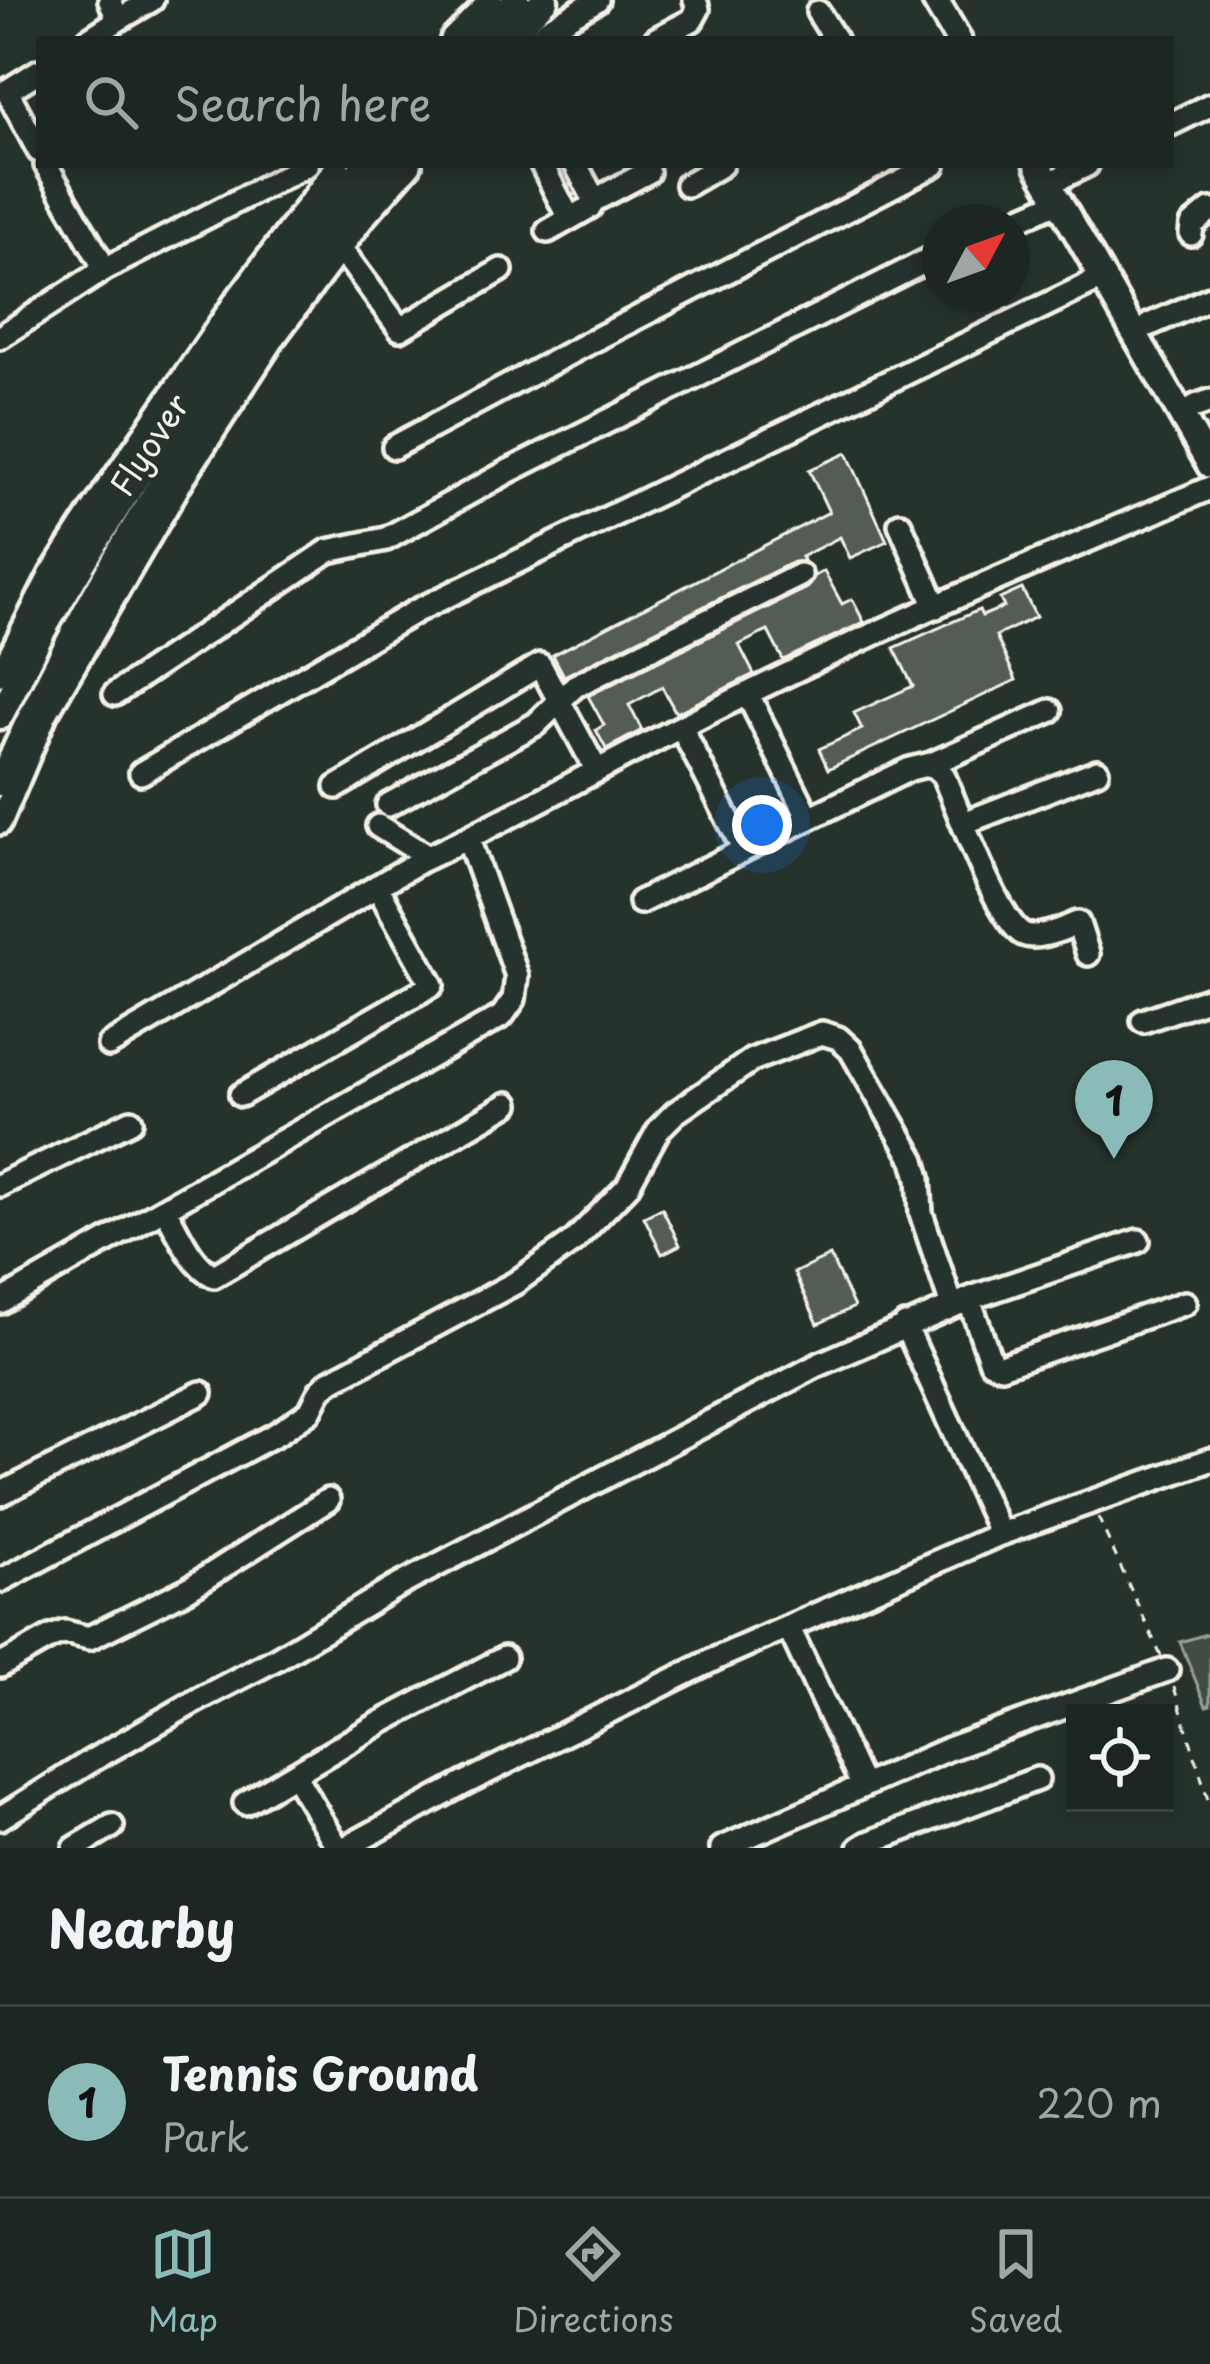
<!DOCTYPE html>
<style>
:root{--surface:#1c2622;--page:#252e2a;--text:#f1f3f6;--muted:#a0a5a5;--line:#3a4340;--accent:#8bbbb9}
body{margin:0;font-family:"Playpen Sans",sans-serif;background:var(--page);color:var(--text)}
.controls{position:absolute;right:36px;bottom:36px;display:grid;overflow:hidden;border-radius:0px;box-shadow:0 6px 18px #0003}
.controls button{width:108px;height:108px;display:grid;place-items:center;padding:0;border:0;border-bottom:3px solid var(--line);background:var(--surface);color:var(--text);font:60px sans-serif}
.compass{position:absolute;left:922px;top:204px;width:108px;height:108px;border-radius:50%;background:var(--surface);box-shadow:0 6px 18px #0003;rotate:49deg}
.you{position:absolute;left:762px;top:825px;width:42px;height:42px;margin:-30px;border:9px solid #fff;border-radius:50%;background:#1a73e8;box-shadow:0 0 0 18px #1a73e833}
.badge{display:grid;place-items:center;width:78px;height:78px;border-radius:50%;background:var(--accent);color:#111;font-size:39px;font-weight:700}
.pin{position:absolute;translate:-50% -99px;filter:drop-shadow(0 3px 6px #0008)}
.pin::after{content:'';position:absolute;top:63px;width:42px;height:36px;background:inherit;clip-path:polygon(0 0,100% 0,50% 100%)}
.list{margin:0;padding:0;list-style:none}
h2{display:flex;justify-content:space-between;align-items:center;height:156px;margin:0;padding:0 48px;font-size:51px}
h2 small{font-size:39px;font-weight:400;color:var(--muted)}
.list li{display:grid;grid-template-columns:78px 1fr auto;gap:36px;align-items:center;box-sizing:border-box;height:192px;padding:0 48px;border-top:3px solid var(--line)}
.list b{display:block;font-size:45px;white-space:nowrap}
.list p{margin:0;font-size:39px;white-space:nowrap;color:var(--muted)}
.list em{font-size:39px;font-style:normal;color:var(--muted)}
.icon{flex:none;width:66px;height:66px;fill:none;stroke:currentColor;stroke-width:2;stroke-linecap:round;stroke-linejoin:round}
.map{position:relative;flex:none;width:1210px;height:1848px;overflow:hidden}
.search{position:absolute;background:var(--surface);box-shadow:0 6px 18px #0003;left:36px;right:36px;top:36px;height:132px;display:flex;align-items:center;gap:30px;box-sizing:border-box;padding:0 42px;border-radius:0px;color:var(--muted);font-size:45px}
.sheet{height:348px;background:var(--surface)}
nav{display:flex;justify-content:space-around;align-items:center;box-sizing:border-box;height:168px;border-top:3px solid var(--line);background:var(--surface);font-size:33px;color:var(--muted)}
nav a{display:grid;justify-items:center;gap:6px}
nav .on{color:var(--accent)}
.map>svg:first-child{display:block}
.green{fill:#414b45;stroke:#9a9e96;stroke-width:3}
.building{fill:#525c55;stroke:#f4f1e8;stroke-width:3}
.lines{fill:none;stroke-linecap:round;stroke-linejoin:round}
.minor-casing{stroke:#f4f1e8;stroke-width:30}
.major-casing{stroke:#f4f1e8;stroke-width:33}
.path{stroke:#f4f1e8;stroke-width:3;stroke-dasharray:9 9;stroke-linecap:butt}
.minor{stroke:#26332d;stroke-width:21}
.major{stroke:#26332d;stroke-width:24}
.labels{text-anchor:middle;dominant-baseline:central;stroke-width:9;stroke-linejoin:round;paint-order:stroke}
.street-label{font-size:33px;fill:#f4f1e8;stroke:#26332d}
</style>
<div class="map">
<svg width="1210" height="1848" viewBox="0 0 1210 1848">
<rect width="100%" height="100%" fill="#26332d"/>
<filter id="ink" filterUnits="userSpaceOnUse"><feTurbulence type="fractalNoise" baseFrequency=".00833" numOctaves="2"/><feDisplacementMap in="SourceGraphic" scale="24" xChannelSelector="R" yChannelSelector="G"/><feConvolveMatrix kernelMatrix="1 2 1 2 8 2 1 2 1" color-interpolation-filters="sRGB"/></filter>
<g filter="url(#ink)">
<path class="green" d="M1210 1633V1705L1206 1706 1180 1642Z"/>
<path class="building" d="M847 453 887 541 850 558 840 537 801 557 804 561 793 562 564 676 553 655 829 512 809 470Z
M824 571 842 604 852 599 864 622 783 660 768 631 761 634 739 645 754 674 676 713 662 687 629 705 642 730 606 749 596 730 604 725 588 696 807 588 815 576Z
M1022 589 1036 617 996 636 1016 680 828 769 819 749 862 729 854 713 913 686 894 648 979 610 982 616 1004 607 1000 599Z
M662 1208 680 1245 662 1254 644 1217Z
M830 1256 854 1307 818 1324 794 1273Z"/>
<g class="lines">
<g class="minor-casing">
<path id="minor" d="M818 12 835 39
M118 20 152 0
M89 39 118 20 110 0
M452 39 491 0
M537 39 548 29 597 0
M656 39 692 20 698 9 695 0
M39 71 7 91 39 151
M1171 124 1210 105
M46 165 105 269
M542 165 569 218
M1050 183 1087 165
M687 185 721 165
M593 201 648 172
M1012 222 1060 201
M548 231 590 207 593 197 576 165
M1191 234 1192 225 1210 210
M341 249 400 329 501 270
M1149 325 1210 298
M0 337 105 269 307 165
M1196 406 1210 401
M394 447 594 340 934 165
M900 524 936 607
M0 674 51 574 106 490 237 299 338 165
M115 694 328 551 386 539 509 471 940 254
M748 695 809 818
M681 727 744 850 910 769 931 764 943 775C957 806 997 920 1023 934 1038 941 1064 928 1078 923L1088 954
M931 764 1050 711
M141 773 416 611 1104 277
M337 787 540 665 597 771
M388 805 536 724 575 686 800 575
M0 823 46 714 184 477 276 335 364 217 410 165
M964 823 1097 771
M378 826 428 857
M640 902 744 850
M1143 1021 1210 998
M109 1045 420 861C508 820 592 772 679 728 852 639 1032 564 1210 488
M241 1095 432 985 377 886
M0 1185 131 1121
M165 1209C178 1231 191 1265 214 1276L508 1104
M969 1299 991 1362 1001 1366 1185 1303
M0 1302 502 1016 514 999 517 976 468 839
M905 1325 1000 1534
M0 1494 201 1393
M0 1581 278 1433 310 1411 320 1391 329 1382 515 1283 574 1241 627 1187 659 1129 675 1113 752 1060 822 1033 838 1038 851 1050 914 1160 919 1178 921 1213 952 1306
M789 1628 862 1785
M0 1666 51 1637 65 1632 89 1638 188 1589 328 1500
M294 1774 338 1848
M245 1803 382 1722 504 1658
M0 1818 91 1761 194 1702 276 1659 394 1588 818 1365 974 1297 1138 1241
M75 1848 112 1826
M345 1848 465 1783 715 1659 1000 1534 1210 1460
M722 1848 948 1749 1167 1670
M860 1848 868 1843 1037 1779"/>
</g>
<g class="major-casing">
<path id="major" d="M935 0 958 39
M478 39 517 0
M506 39 545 0
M1038 165 1210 465
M0 716C17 684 32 649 50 618 143 459 248 307 365 165
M0 783C100 559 237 356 390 165"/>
</g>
<path class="path" d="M1098 1517 1161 1656
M1174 1687 1210 1806"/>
<use href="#minor" class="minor"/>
<use href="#major" class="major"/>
</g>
</g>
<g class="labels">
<g class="street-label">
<text transform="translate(148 444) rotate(-57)">Flyover</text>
</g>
</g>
</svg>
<div class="controls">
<button><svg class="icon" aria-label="locate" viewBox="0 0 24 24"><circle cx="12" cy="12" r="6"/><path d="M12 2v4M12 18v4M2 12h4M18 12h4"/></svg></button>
</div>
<svg class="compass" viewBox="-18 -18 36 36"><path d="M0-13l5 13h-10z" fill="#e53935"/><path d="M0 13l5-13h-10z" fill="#a0a5a5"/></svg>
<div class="you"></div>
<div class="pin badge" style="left:1114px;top:1159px">1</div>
<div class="search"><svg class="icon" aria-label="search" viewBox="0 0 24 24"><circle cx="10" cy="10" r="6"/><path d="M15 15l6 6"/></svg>Search here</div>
</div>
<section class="sheet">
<h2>Nearby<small></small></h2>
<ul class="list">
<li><span class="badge">1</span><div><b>Tennis Ground</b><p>Park</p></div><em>220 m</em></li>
</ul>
</section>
<nav>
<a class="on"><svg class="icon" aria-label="map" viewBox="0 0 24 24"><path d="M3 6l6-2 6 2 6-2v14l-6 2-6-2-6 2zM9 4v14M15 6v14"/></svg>Map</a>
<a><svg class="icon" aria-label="directions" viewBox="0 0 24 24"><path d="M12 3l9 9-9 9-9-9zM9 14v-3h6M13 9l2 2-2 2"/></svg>Directions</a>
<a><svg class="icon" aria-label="saved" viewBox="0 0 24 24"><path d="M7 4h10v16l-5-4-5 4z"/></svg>Saved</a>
</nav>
